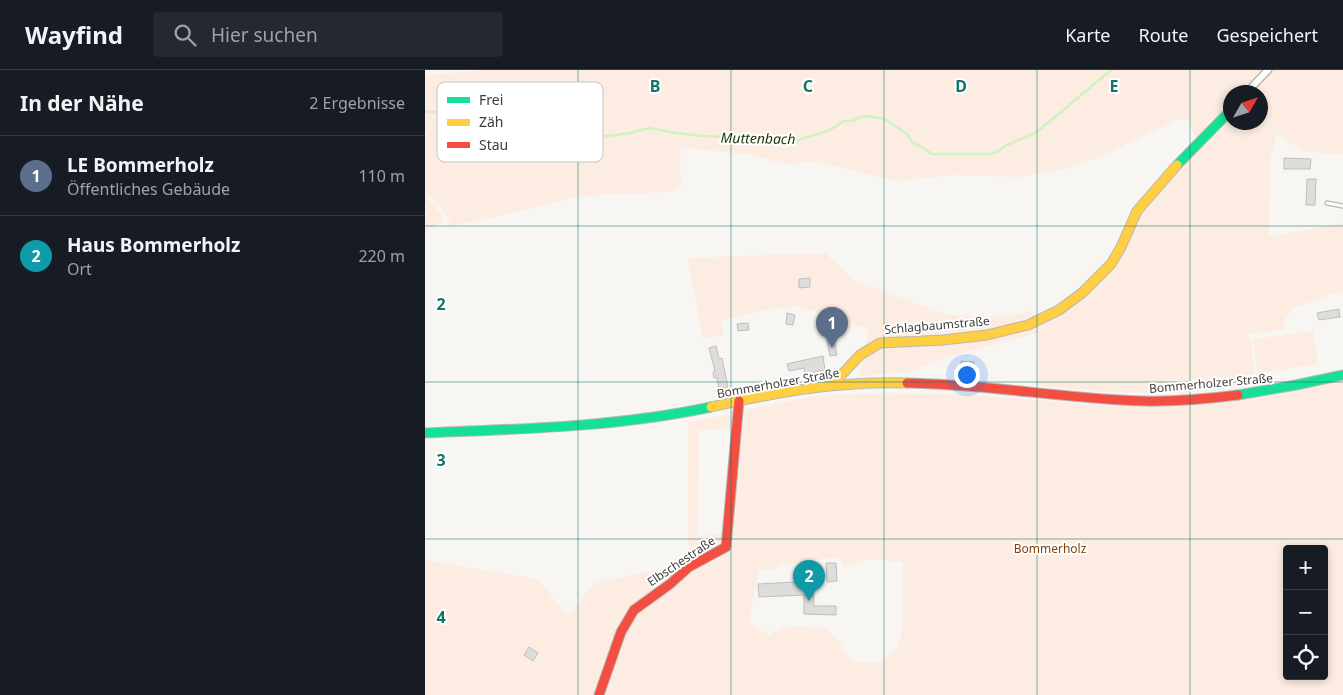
<!DOCTYPE html>
<html lang="de">
<meta charset="utf-8">
<style>
:root{--surface:#171b24;--page:#242831;--text:#f1f3f6;--muted:#9ea1a6;--line:#363941;--accent:#7c3aed}
body{margin:0;font-family:"Noto Sans",sans-serif;background:var(--page);color:var(--text)}
.controls{position:absolute;right:15px;bottom:15px;display:grid;overflow:hidden;border-radius:5px;box-shadow:0 2px 8px #0003}
.controls button{width:45px;height:45px;display:grid;place-items:center;padding:0;border:0;border-bottom:1px solid var(--line);background:var(--surface);color:var(--text);font:25px sans-serif}
.compass{position:absolute;left:798px;top:15px;width:45px;height:45px;border-radius:50%;background:var(--surface);box-shadow:0 2px 8px #0003;rotate:51deg}
.you{position:absolute;left:541px;top:304px;width:18px;height:18px;margin:-12px;border:4px solid #fff;border-radius:50%;background:#1a73e8;box-shadow:0 0 0 8px #1a73e833}
.badge{display:grid;place-items:center;width:32px;height:32px;border-radius:50%;background:var(--accent);color:#fff;font-size:16px;font-weight:700}
.pin{position:absolute;translate:-50% -41px;filter:drop-shadow(0 1px 2px #0008)}
.pin::after{content:'';position:absolute;top:26px;width:18px;height:15px;background:inherit;clip-path:polygon(0 0,100% 0,50% 100%)}
.list{margin:0;padding:0;list-style:none}
h2{display:flex;justify-content:space-between;align-items:center;height:65px;margin:0;padding:0 20px;font-size:21px}
h2 small{font-size:16px;font-weight:400;color:var(--muted)}
.list li{display:grid;grid-template-columns:32px 1fr auto;gap:15px;align-items:center;box-sizing:border-box;height:80px;padding:0 20px;border-top:1px solid var(--line)}
.list b{display:block;font-size:19px;white-space:nowrap}
.list p{margin:0;font-size:16px;white-space:nowrap;color:var(--muted)}
.list em{font-size:16px;font-style:normal;color:var(--muted)}
.icon{flex:none;width:28px;height:28px;fill:none;stroke:currentColor;stroke-width:2;stroke-linecap:round;stroke-linejoin:round}
.map{position:relative;flex:none;width:918px;height:625px;overflow:hidden}
header{display:flex;align-items:center;gap:30px;box-sizing:border-box;height:70px;padding:0 25px;background:var(--surface);border-bottom:1px solid var(--line)}
header strong{font-size:24px}
nav{display:flex;gap:28px;margin-inline-start:auto;font-size:18px}
.search{width:350px;height:45px;background:var(--page);display:flex;align-items:center;gap:12px;box-sizing:border-box;padding:0 18px;border-radius:5px;color:var(--muted);font-size:19px}
main{display:flex}
aside{flex:1;background:var(--surface)}
.map>svg:first-child{display:block}
.green{fill:#fcece1;fill-rule:evenodd}
.lines{fill:none;stroke-linecap:round;stroke-linejoin:round}
.stream{stroke:#d1f2bc;stroke-width:2.5}
.building{fill:#dedddb;stroke:#c0bebd}
.lane-casing{stroke:#b9b8b5;stroke-width:5.5}
.street-casing{stroke:#b9b8b5;stroke-width:9}
.fast-casing{stroke:#b9b8b5;stroke-width:11}
.slow-casing{stroke:#b9b8b5;stroke-width:11}
.jam-casing{stroke:#b9b8b5;stroke-width:11}
.lane{stroke:#fefefd;stroke-width:3}
.street{stroke:#fefefd;stroke-width:6}
.fast{stroke:#16e098;stroke-width:9}
.slow{stroke:#ffcf43;stroke-width:9}
.jam{stroke:#f24e42;stroke-width:9}
.grid{fill:none;stroke:#0f766e;stroke-width:1;stroke-opacity:0.55}
.labels{text-anchor:middle;dominant-baseline:central;stroke-width:4;stroke-linejoin:round;paint-order:stroke}
.street-label{font-size:12px;fill:#3d3c3a;stroke:#fff}
.park-label{font-size:12px;fill:#85400a;stroke:#fff}
.water-label{font-size:14px;font-style:italic;fill:#173400;stroke:#fff}
.key{fill:#fff;stroke:#c5c4c4;stroke-width:1}
.key-label{font-size:14px;fill:#3d3c3a}
.grid-label{font-size:16px;text-anchor:middle;font-weight:bold;fill:#0f766e;stroke:#fff;stroke-width:4;stroke-linejoin:round;paint-order:stroke}
</style>
<header>
<strong>Wayfind</strong>
<div class="search"><svg class="icon" aria-label="search" viewBox="0 0 24 24"><circle cx="10" cy="10" r="6"/><path d="M15 15l6 6"/></svg>Hier suchen</div>
<nav><a>Karte</a><a>Route</a><a>Gespeichert</a></nav>
</header>
<main>
<aside>
<h2>In der Nähe<small>2 Ergebnisse</small></h2>
<ul class="list">
<li><span class="badge" style="background:#5c6f8a">1</span><div><b>LE Bommerholz</b><p>Öffentliches Gebäude</p></div><em>110 m</em></li>
<li><span class="badge" style="background:#0f9aa8">2</span><div><b>Haus Bommerholz</b><p>Ort</p></div><em>220 m</em></li>
</ul>
</aside>
<div class="map">
<svg width="918" height="625" viewBox="0 0 918 625">
<rect width="100%" height="100%" fill="#f8f6f3"/>
<path class="green" d="M60 0H839L818 22H806L805 36 764 81 770 67 764 50 754 49 688 81 645 98 597 107 530 105 472 111 391 92 358 94 326 85 255 77 256 116 245 122 155 126 86 143 27 156 15 136 0 122V7L14 4Z
M846 0H918V85L877 81 852 64 845 87 844 167 918 153V221H914L867 239 860 249 859 260 824 264 832 315 756 323 679 322 612 316 613 263 525 286 486 301 435 306 443 259 374 236 345 239 296 251 299 266 277 268 263 188 400 183 428 210 523 245 577 247 608 241 611 254 681 203 716 140 805 43 806 52H836V22H825Z
M0 127C7 134 17 141 17 151L0 162Z
M888 261 893 294 833 303 828 269Z
M918 310V625H0V490L113 509 143 546 169 513 267 492 263 468V352L313 343 311 358 274 360 273 467 305 461 320 340 395 325 463 323 533 324 689 336 742 337 787 334 834 328ZM862 479H899V606H862ZM414 487 420 498 442 489 478 492C478 508 480 565 473 576 468 584 460 588 452 593L445 591 427 592 410 566 403 560 381 556 356 558 344 565 324 552 334 499 349 501 354 495Z"/>
<g class="lines">
<path class="stream" d="M0 41 176 67 205 63 224 58 251 63 279 66 370 71C389 64 402 64 419 51H428L435 47 442 46 460 49 482 64 488 73 497 77 507 84H565L572 82 580 76 612 62 686 0"/>
</g>
<path class="building" d="M859 88 886 89 885 99H859Z
M882 109H891L890 135H881Z
M385 208V217L374 218V209Z
M914 239 915 247 894 250 892 243Z
M362 243 370 245 368 255 361 254Z
M323 253 324 260 313 261 312 254Z
M409 269 412 285 405 286 402 271Z
M291 276 294 289 297 288 303 317 294 320 292 308H289L288 302 290 301 284 278Z
M398 286 400 300 380 304 379 298 364 301 362 294Z
M536 291 549 292V302L536 301Z
M401 493H411L412 511 402 512Z
M388 511 389 536H411V545L379 544V525L334 527 333 514Z
M104 577 113 583 108 591 99 585Z"/>
<g class="lines">
<g class="lane-casing">
<path id="lane" d="M902 133 918 136"/>
</g>
<g class="street-casing">
<path id="street" d="M822 22 843 0"/>
</g>
<g class="fast-casing">
<path id="fast" d="M752 95 806 40
M813 325 871 315 918 305
M0 363C96 359 192 357 286 337"/>
</g>
<g class="slow-casing">
<path id="slow" d="M408 314 435 285 455 273 518 270 562 265 603 255 634 240 657 223 686 194 696 177 712 141 752 95
M286 337C353 322 413 311 482 313"/>
</g>
<g class="jam-casing">
<path id="jam" d="M482 313C554 314 624 326 695 330 734 333 774 330 813 325
M174 625 196 562 209 540 245 514 264 497 301 477 314 331"/>
</g>
<use href="#lane" class="lane"/>
<use href="#street" class="street"/>
<use href="#fast" class="fast"/>
<use href="#slow" class="slow"/>
<use href="#jam" class="jam"/>
</g>
<path class="grid" d="M153 0V625M306 0V625M459 0V625M612 0V625M765 0V625M0 156H918M0 312H918M0 469H918"/>
<g class="labels">
<g class="street-label">
<text transform="translate(512 255) rotate(-5)">Schlagbaumstraße</text>
<text transform="translate(353 313) rotate(-10)">Bommerholzer Straße</text>
<text transform="translate(786 313) rotate(-5)">Bommerholzer Straße</text>
<text transform="translate(256 491) rotate(-34)">Elbschestraße</text>
</g>
<g class="park-label">
<text x="625" y="478">Bommerholz</text>
</g>
<g class="water-label">
<text transform="translate(333 68) rotate(1)">Muttenbach</text>
</g>
</g>
<rect x="12" y="12" width="166" height="80" rx="8" class="key"/>
<rect x="22" y="27" width="23" height="6" fill="#16e098"/>
<rect x="22" y="49" width="23" height="7" fill="#ffcf43"/>
<rect x="22" y="72" width="23" height="6" fill="#f24e42"/>
<g class="key-label">
<text x="54" y="35">Frei</text>
<text x="54" y="57">Zäh</text>
<text x="54" y="80">Stau</text>
</g>
<g class="grid-label">
<text x="230" y="22">B</text>
<text x="383" y="22">C</text>
<text x="536" y="22">D</text>
<text x="689" y="22">E</text>
<text x="16" y="240">2</text>
<text x="16" y="396">3</text>
<text x="16" y="553">4</text>
</g>
</svg>
<div class="controls">
<button>+</button>
<button>−</button>
<button><svg class="icon" aria-label="locate" viewBox="0 0 24 24"><circle cx="12" cy="12" r="6"/><path d="M12 2v4M12 18v4M2 12h4M18 12h4"/></svg></button>
</div>
<svg class="compass" viewBox="-18 -18 36 36"><path d="M0-13l5 13h-10z" fill="#e53935"/><path d="M0 13l5-13h-10z" fill="#9ea1a6"/></svg>
<div class="you"></div>
<div class="pin badge" style="left:407px;top:278px;background:#5c6f8a">1</div>
<div class="pin badge" style="left:384px;top:531px;background:#0f9aa8">2</div>
</div>
</main>
